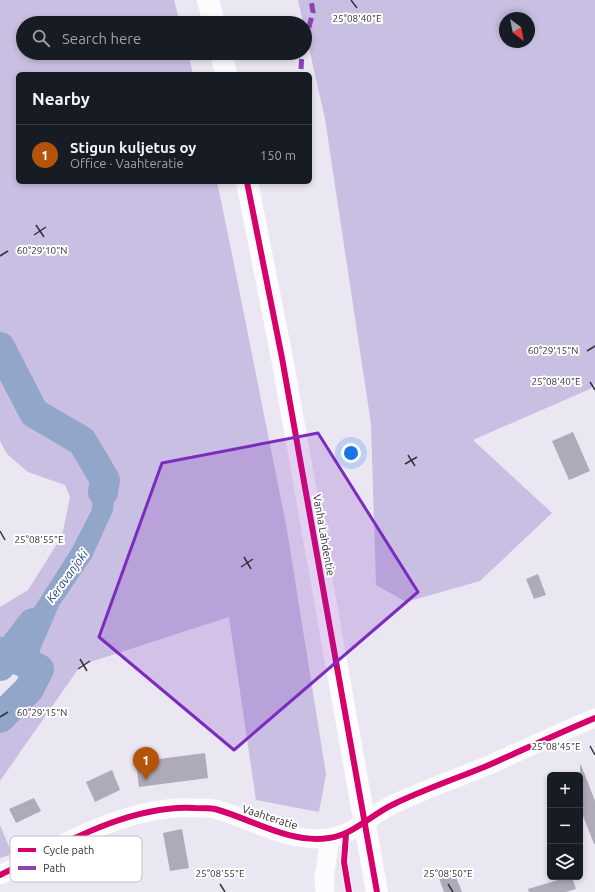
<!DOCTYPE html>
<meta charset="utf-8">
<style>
:root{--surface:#171b24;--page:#20242c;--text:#f1f3f6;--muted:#9ea1a6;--line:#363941;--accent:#b45309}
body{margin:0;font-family:Ubuntu,sans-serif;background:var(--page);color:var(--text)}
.controls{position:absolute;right:12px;bottom:12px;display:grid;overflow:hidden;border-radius:6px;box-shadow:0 2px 6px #0003}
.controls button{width:36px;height:36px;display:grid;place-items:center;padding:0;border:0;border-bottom:1px solid var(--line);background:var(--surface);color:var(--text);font:20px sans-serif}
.compass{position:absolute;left:499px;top:12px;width:36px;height:36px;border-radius:50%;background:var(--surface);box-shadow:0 2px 6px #0003;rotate:148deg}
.you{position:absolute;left:351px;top:453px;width:14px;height:14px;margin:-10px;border:3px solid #fff;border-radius:50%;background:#1a73e8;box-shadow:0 0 0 6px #1a73e833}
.badge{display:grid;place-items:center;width:26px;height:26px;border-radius:50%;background:var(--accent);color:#fff;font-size:13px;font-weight:700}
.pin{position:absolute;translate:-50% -33px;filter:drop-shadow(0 1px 2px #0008)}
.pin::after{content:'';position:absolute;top:21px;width:14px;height:12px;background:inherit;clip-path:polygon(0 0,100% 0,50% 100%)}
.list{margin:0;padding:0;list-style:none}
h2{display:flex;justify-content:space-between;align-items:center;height:52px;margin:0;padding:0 16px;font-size:17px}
h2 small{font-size:13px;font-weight:400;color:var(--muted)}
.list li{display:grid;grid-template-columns:26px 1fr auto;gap:12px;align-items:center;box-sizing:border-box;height:60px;padding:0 16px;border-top:1px solid var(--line)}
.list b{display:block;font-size:15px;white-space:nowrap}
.list p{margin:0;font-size:13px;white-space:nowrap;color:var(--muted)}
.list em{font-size:13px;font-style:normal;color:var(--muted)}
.icon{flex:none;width:22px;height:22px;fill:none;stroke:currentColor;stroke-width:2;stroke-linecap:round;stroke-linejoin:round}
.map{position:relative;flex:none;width:595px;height:892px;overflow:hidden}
.search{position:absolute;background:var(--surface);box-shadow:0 2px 6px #0003;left:16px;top:16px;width:296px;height:44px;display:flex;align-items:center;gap:10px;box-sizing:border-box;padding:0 14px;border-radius:22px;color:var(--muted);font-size:15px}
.panel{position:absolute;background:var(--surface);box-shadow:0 2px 6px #0003;left:16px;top:72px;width:296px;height:112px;border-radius:6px}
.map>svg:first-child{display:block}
.forest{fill:#c9bfe2;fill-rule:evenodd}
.water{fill:#92a6c9}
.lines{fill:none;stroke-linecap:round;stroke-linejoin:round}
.river{stroke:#92a6c9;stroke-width:30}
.building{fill:#aeaab9}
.street{stroke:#fcfbfd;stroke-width:19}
.secondary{stroke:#fcfbfd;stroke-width:22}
.quiet{stroke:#8e44ad;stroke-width:5;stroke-dasharray:10 5;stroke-linecap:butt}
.cycleway-casing{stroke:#fff;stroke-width:8}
.cycleway{stroke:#d6006c;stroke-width:6}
.marked{fill:#7b2cbf;fill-opacity:0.2;stroke:#7b2cbf;stroke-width:3;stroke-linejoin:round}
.ticks{fill:none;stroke:#33313a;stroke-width:1.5}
.labels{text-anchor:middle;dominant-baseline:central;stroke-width:4;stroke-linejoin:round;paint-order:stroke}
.street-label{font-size:11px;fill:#33313a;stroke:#fff}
.water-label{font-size:12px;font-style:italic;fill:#254783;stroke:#fff}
.key{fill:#fff;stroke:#c2c1c4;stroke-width:1}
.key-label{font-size:11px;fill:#33313a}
.ticks-label{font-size:10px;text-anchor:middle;fill:#33313a;stroke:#fff;stroke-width:4;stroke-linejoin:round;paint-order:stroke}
</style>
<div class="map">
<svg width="595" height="892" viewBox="0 0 595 892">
<rect width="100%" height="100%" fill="#eae7f2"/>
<path class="forest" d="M0 0H174L180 23H23V53H188L193 74H18V182H217L232 254 287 530 326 774 319 812 256 800 229 617 81 665 0 781V718L29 689 39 669V650L59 606 91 559 96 486 91 511 72 548 35 606 0 645V607L28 590 62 536 70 497 65 485 28 472 7 454 0 441Z
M298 0H595V384L590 389 473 440 552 513 480 581 406 602 376 585 371 424 325 119 305 30V23H303ZM505 18H529V42H505Z
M0 825 12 854 0 858Z"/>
<path class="water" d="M96 448 116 473 113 511 91 559 59 606 40 650 39 669 0 652V645L35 606 72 548 91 511 96 486 83 461Z"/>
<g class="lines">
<path class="river" d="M0 347 34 413 82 441 105 480 103 492
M0 652 39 669 29 689 0 718
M0 666 33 623"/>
</g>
<path class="building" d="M573 432 590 471 569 480 552 441Z
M538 574 546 595 534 599 526 579Z
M205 753 208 778 139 787 136 762Z
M580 765H581L595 801V844H594L580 808Z
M112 770 120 790 95 802 86 782Z
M34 798 41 811 16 823 9 809Z
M182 829 189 868 170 871 163 833Z
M454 872 462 892H444L439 878Z
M557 877H572L576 889 566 892H529L528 889 558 880Z"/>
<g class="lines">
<path class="street" d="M0 875C59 846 129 804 195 808 202 808 209 808 215 809 252 819 289 844 329 838 353 835 372 814 394 804 425 789 458 778 489 765 525 749 559 733 595 718
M325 892 324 878 330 838"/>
<path class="secondary" d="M208 0 214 23
M221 53 226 74
M247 182 282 358 377 892"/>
<path class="quiet" d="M305 42 313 12 311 0
M301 69 302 53"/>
<g class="cycleway-casing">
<path id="cycleway" d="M247 182 282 358 377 892
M346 834 344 862 349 892
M0 875C59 846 129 804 195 808 202 808 209 808 215 809 252 819 289 844 329 838 353 835 372 814 394 804 425 789 458 778 489 765 525 749 559 733 595 718"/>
</g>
<use href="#cycleway" class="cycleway"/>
</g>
<path class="marked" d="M318 433 418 592 234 750 99 637 162 463Z"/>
<path class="ticks" d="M351 0 357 8M36 225 44 237M34 235 46 227M0 256 8 251M587 351 595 346M590 382 595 390M408 455 415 466M405 464 417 457M0 531 5 540M244 557 251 569M241 567 253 559M80 659 87 671M78 669 90 661M0 717 8 712M590 746 595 755M220 884 225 892M448 884 453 892"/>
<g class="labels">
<g class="street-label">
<text transform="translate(324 535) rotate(80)">Vanha Lahdentie</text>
<text transform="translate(270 817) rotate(18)">Vaahteratie</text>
</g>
<g class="water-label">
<text transform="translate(67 576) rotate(-54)">Keravanjoki</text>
</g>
</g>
<rect x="10" y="836" width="132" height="46" rx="6" class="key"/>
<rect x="18" y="848" width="18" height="4" fill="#d6006c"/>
<rect x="18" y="866" width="18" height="4" fill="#8e44ad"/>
<g class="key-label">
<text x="43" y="854">Cycle path</text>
<text x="43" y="872">Path</text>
</g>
<g class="ticks-label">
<text x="357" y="22">25°08'40"E</text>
<text x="42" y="254">60°29'10"N</text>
<text x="553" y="354">60°29'15"N</text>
<text x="556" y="385">25°08'40"E</text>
<text x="39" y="543">25°08'55"E</text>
<text x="42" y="716">60°29'15"N</text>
<text x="556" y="750">25°08'45"E</text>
<text x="220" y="877">25°08'55"E</text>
<text x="448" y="877">25°08'50"E</text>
</g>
</svg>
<div class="controls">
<button>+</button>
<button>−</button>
<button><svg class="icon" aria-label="layers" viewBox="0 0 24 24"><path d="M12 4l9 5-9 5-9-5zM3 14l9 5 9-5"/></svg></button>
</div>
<svg class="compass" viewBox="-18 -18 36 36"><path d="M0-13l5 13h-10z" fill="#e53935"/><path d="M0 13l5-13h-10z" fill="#9ea1a6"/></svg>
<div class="you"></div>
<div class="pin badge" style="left:146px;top:780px">1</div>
<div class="search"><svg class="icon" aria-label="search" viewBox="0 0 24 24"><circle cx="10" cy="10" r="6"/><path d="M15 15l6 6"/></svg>Search here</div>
<section class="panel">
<h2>Nearby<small></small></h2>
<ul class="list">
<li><span class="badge">1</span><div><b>Stigun kuljetus oy</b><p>Office · Vaahteratie</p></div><em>150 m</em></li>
</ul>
</section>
</div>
